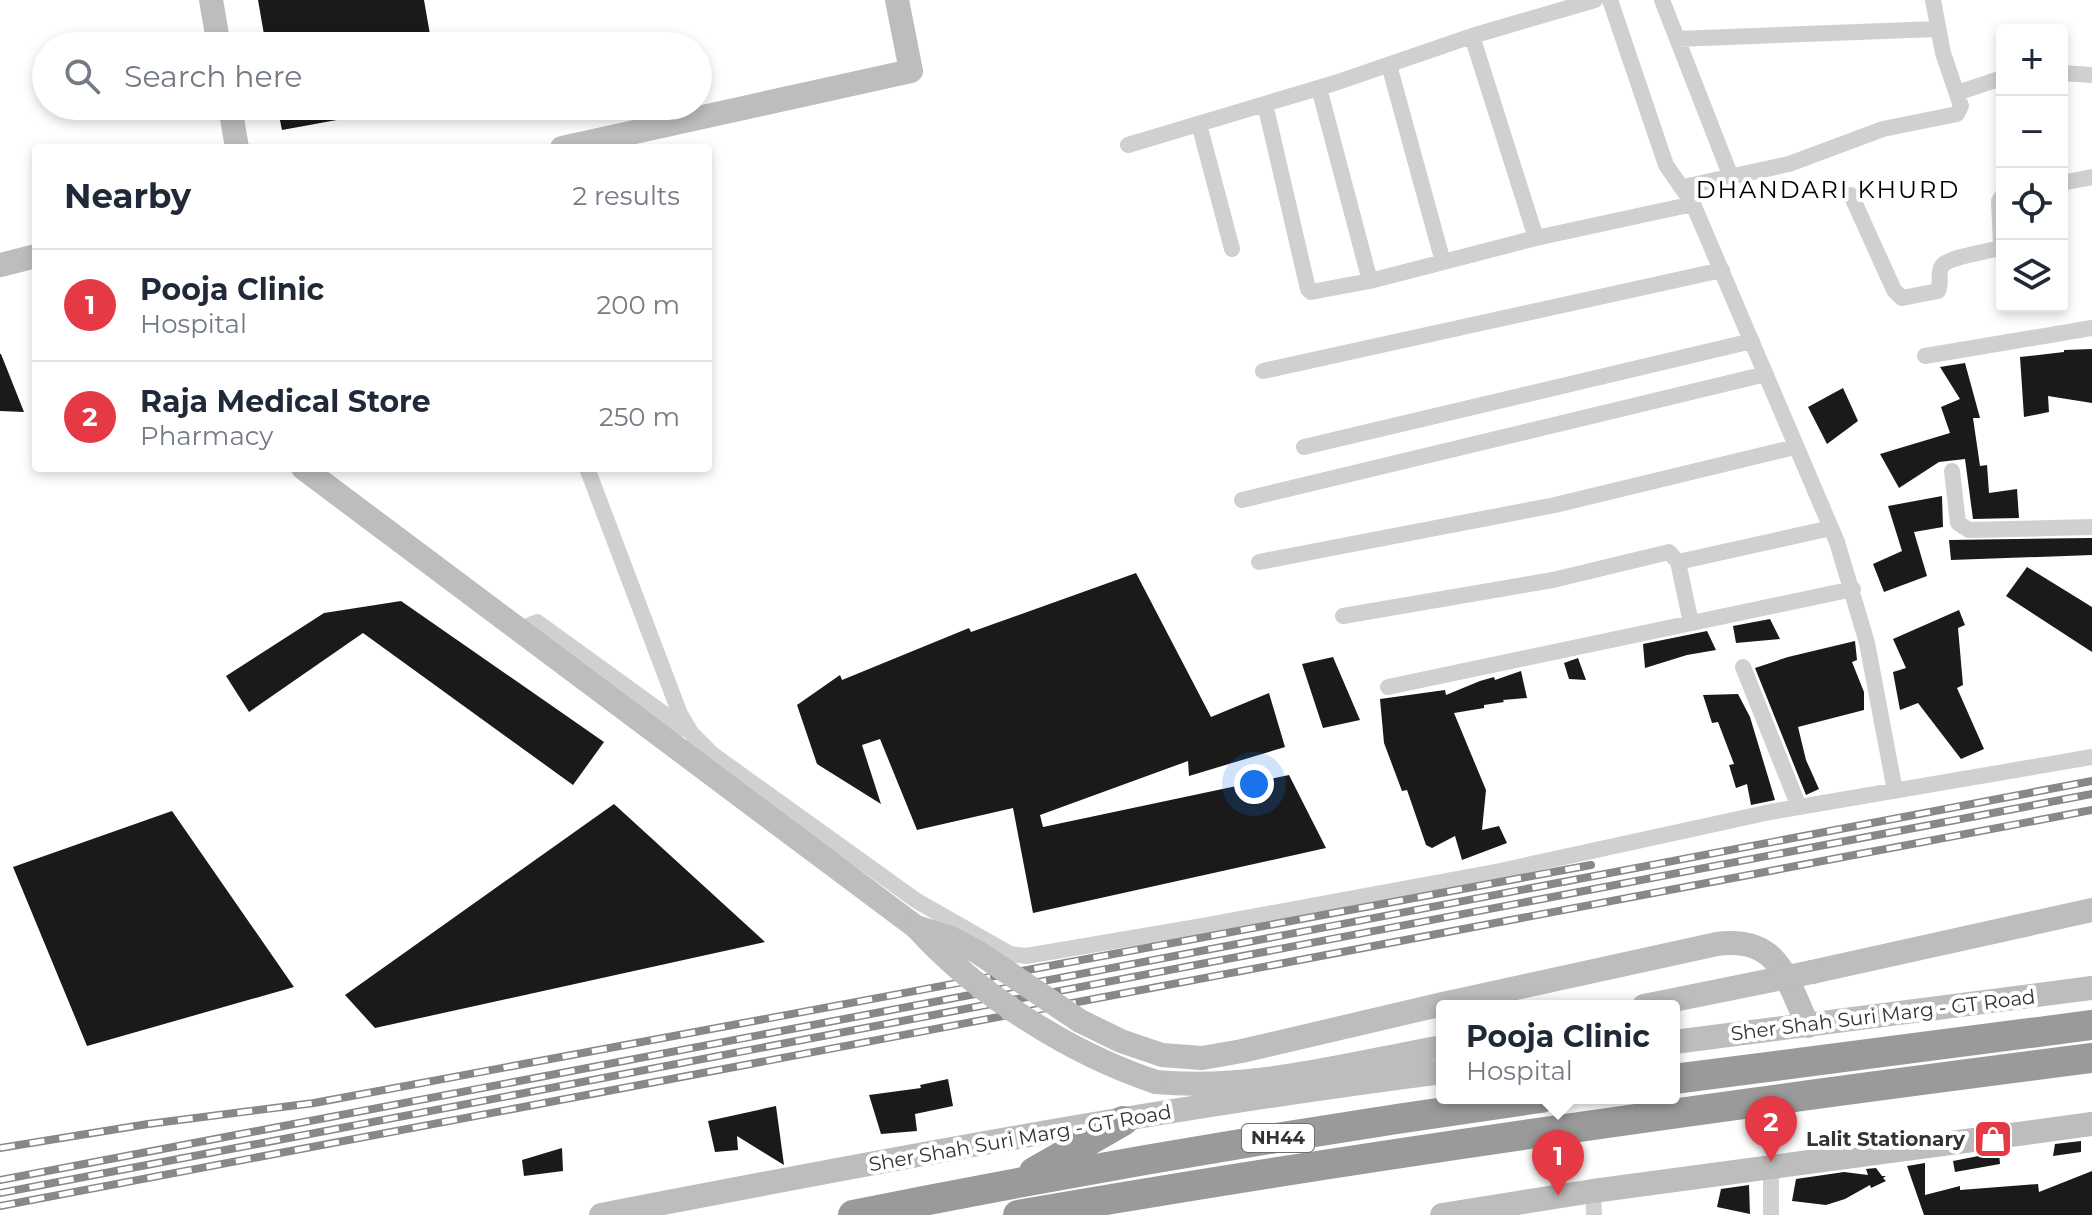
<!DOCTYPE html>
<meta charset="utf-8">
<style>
:root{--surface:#fff;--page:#f2f2f3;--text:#1f2937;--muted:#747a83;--line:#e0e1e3;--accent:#e63946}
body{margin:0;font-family:Montserrat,sans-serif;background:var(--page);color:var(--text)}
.controls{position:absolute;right:24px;top:24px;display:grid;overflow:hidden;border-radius:8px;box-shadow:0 4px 12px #0003}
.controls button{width:72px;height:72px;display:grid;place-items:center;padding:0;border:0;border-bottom:2px solid var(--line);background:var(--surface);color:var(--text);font:40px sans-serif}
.you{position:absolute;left:1254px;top:784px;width:28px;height:28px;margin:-20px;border:6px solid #fff;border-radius:50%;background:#1a73e8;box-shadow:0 0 0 12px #1a73e833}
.badge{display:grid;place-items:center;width:52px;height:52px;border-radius:50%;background:var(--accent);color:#fff;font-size:26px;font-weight:700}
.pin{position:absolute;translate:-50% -66px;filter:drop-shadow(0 2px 4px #0008)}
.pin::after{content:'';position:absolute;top:42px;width:28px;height:24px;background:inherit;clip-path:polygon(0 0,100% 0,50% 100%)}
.popup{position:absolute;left:1436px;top:1000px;width:244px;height:104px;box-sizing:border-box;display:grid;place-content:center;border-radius:8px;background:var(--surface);filter:drop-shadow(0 2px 6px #0005);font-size:26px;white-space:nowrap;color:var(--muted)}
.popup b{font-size:30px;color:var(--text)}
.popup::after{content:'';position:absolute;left:50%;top:100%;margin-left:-16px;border:16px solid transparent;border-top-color:var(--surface)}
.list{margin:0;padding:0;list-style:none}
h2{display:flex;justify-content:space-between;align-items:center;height:104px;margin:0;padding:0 32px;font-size:34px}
h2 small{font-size:26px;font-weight:400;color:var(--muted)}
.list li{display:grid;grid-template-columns:52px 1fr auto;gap:24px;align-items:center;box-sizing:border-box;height:112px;padding:0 32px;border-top:2px solid var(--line)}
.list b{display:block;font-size:30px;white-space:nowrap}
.list p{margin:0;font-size:26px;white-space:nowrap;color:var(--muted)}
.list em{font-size:26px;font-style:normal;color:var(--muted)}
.icon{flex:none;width:44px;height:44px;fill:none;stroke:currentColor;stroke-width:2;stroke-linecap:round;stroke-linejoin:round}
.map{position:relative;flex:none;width:2092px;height:1215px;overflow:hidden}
.search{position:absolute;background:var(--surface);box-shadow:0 4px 12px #0003;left:32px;top:32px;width:680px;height:88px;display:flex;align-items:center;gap:20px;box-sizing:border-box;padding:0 28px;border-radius:44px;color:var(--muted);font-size:30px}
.panel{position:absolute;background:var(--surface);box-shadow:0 4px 12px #0003;left:32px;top:144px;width:680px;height:328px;border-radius:8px}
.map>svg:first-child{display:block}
.building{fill:#1a1a1a}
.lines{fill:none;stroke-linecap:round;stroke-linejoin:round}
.street{stroke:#d0d0d0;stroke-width:16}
.secondary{stroke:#bdbdbd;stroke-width:24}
.highway{stroke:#9a9a9a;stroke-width:30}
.rail-casing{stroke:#888;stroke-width:8}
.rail{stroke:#fff;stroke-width:5;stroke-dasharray:15;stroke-linecap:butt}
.secondary-bridge{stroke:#bdbdbd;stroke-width:24}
.labels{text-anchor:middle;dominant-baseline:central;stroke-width:8;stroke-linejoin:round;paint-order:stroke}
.shield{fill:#fff;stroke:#707070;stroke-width:2}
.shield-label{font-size:18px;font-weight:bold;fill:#333}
.street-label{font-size:20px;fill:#333;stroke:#fff}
.poi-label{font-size:20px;font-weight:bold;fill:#333;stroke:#fff;text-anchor:end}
.quarter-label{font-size:24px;letter-spacing:2px;fill:#000;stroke:#fff}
</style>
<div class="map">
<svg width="2092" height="1215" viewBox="0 0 2092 1215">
<rect width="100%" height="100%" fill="#fff"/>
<path class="building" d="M258 0H424L432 46H266Z
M277 106H374L375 113 282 130Z
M2092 349V403L2048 396 2049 412 2024 417 2020 357 2064 352V350Z
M0 354H1L24 412 0 411Z
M1965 363 1980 418H1973L1980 466 1987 465 1989 493 2017 489 2019 518 1973 519 1965 459 1939 462 1899 488 1880 454 1950 433 1941 407 1960 399 1940 367Z
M1843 388 1858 421 1827 444 1808 407Z
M1942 496 1943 527 1914 532 1927 576 1884 592 1873 564 1902 551 1888 506Z
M2092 538V555L1951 560 1949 540Z
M2027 567 2092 607V652L2006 596Z
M1136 573 1211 717 1269 693 1285 747 1189 776 1188 761 1040 815 1043 827 1289 775 1326 848 1033 913 1013 808 917 830 880 739 862 745 881 804 817 764 797 705 840 675 842 680 969 628 971 632Z
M401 601 604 742 573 785 363 633 249 712 226 676 324 613Z
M1959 610 1965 625 1958 628 1963 685 1957 688 1984 749 1961 759 1918 703 1900 710 1893 672 1906 668 1893 639Z
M1770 619 1780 639 1736 643 1733 626Z
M1707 631 1716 650 1687 655 1645 668 1643 644Z
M1855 641 1857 660 1852 662 1864 692V710L1798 727 1806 760 1819 789 1806 795 1755 668 1788 657Z
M1333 657 1360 720 1323 728 1302 664Z
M1578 658 1586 680 1569 679 1564 663Z
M1521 671 1527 698 1503 700 1504 702 1484 705V708L1454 713 1486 790 1482 830 1499 826 1507 843 1462 860 1455 836 1432 848 1426 845 1407 790 1402 791 1384 743 1380 699 1445 690 1446 695 1480 681 1494 677 1495 680Z
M1738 694 1750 717 1775 800 1751 805 1747 784 1736 788 1729 765 1734 764 1718 722 1712 723 1703 695Z
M614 804 765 942 375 1028 345 995Z
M172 811 294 987 87 1046 13 867Z
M948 1079 953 1106 915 1114 917 1131 881 1134 869 1095 921 1088 920 1085Z
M776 1106 784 1165 737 1136 738 1150 715 1152 708 1121Z
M2081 1141V1152L2053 1156 2055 1144Z
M562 1148 563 1171 524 1176 522 1160Z
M1999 1152 2000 1164 1955 1172 1953 1161Z
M1925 1163V1195L1960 1186V1190L2038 1184 2039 1192 2092 1171V1215H1924L1907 1166Z
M1876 1168 1882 1176H1886L1883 1178 1886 1181 1871 1188 1870 1185 1845 1199 1826 1205 1792 1201 1796 1179 1844 1172 1868 1175 1866 1169Z
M1749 1185 1750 1214 1717 1207 1721 1189Z"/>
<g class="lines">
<path class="street" d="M1610 0 1666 165 1693 204 1837 542 1867 643 1895 791
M1662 0 1731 177
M1472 36 1536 238
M1677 39 1937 29
M1389 65 1443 262
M2062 73 2092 75
M1319 88 1370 281
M1957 93 2002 78
M1265 104 1308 289 1311 292 1370 281 1536 238 1693 204
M1199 124 1232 249
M1128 145 1335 83 1472 36 1595 0
M2062 183 2092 177
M1683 187 1789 164 1883 129 1957 114 1961 106 1943 53 1933 0
M1851 195 1894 290 1902 298 1938 291C1942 283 1937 274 1942 266 1948 257 1987 252 1999 248L2001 244 1999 201 2002 196
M1925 356 2092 328
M1263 371 1722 270
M1304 447 1752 341
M587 468 680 714 692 734 712 754 917 901 1010 954 1026 956 1203 926 1500 871 1770 812 2092 757
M1952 471 1958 523 1969 530 2092 527
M1242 500 1766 374
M1259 562 1555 505 1795 447
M1678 562 1831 528
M1343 616 1553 580 1669 552 1678 562 1691 623
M519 630 537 622 685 729
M1743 667 1799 807
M1388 687 1853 589
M1593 1191 1594 1215
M1771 1215V1168"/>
<path class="secondary" d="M211 0 219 46
M230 106 237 148
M562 148 911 71 897 0
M0 265 36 256
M303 468 916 927
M1812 972 2092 910
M1443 1004 1717 944C1779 936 1786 978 1808 1026
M1674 1042 2092 988
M1156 1082C1252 1091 1348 1064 1442 1047
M601 1215C880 1161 1160 1108 1442 1072
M1442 1215 1593 1191 2092 1124"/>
<path class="highway" d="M1674 1079 2092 1025
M1034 1172 1123 1121
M853 1215C1081 1169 1311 1130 1541 1098
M1018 1215C1375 1153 1733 1104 2092 1058"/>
<g class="rail-casing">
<path id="rail" d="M0 1148 148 1124 314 1103 1591 865
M0 1180 2092 781
M0 1193 2092 794
M0 1206 2092 810"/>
</g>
<use href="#rail" class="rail"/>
<path class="secondary-bridge" d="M916 927 951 938 979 953 1080 1021 1121 1041 1162 1055 1202 1058 1242 1051 1443 1004
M918 929C978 995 1071 1054 1156 1082
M1644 1006 1812 972"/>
</g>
<defs>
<g id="shop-square" transform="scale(2)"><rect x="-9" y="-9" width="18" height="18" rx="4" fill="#e63946" stroke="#fff"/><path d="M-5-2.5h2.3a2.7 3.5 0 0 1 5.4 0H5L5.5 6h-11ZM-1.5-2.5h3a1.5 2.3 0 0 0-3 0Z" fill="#fff"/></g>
</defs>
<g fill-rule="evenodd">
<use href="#shop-square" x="1993" y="1139"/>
</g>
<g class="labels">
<rect class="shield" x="1242" y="1124" width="72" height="28" rx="6"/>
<g class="shield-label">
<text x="1278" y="1138">NH44</text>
</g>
<g class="street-label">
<text transform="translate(1883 1015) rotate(-7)">Sher Shah Suri Marg - GT Road</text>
<text transform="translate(1020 1138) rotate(-10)">Sher Shah Suri Marg - GT Road</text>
</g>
<g class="poi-label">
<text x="1965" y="1139">Lalit Stationary</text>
</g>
<g class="quarter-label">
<text x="1828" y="189">DHANDARI KHURD</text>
</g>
</g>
</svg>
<div class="controls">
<button>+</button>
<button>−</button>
<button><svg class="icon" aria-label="locate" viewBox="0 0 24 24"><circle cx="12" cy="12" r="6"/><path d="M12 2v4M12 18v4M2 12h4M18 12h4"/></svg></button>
<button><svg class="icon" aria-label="layers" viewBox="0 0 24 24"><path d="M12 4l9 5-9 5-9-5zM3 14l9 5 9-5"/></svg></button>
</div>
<div class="you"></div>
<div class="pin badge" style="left:1558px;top:1196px">1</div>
<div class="popup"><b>Pooja Clinic</b>Hospital</div>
<div class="pin badge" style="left:1771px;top:1162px">2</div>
<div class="search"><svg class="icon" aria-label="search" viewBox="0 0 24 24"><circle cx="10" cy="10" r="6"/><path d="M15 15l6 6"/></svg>Search here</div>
<section class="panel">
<h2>Nearby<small>2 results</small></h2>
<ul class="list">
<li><span class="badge">1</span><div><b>Pooja Clinic</b><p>Hospital</p></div><em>200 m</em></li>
<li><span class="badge">2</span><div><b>Raja Medical Store</b><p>Pharmacy</p></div><em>250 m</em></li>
</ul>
</section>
</div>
